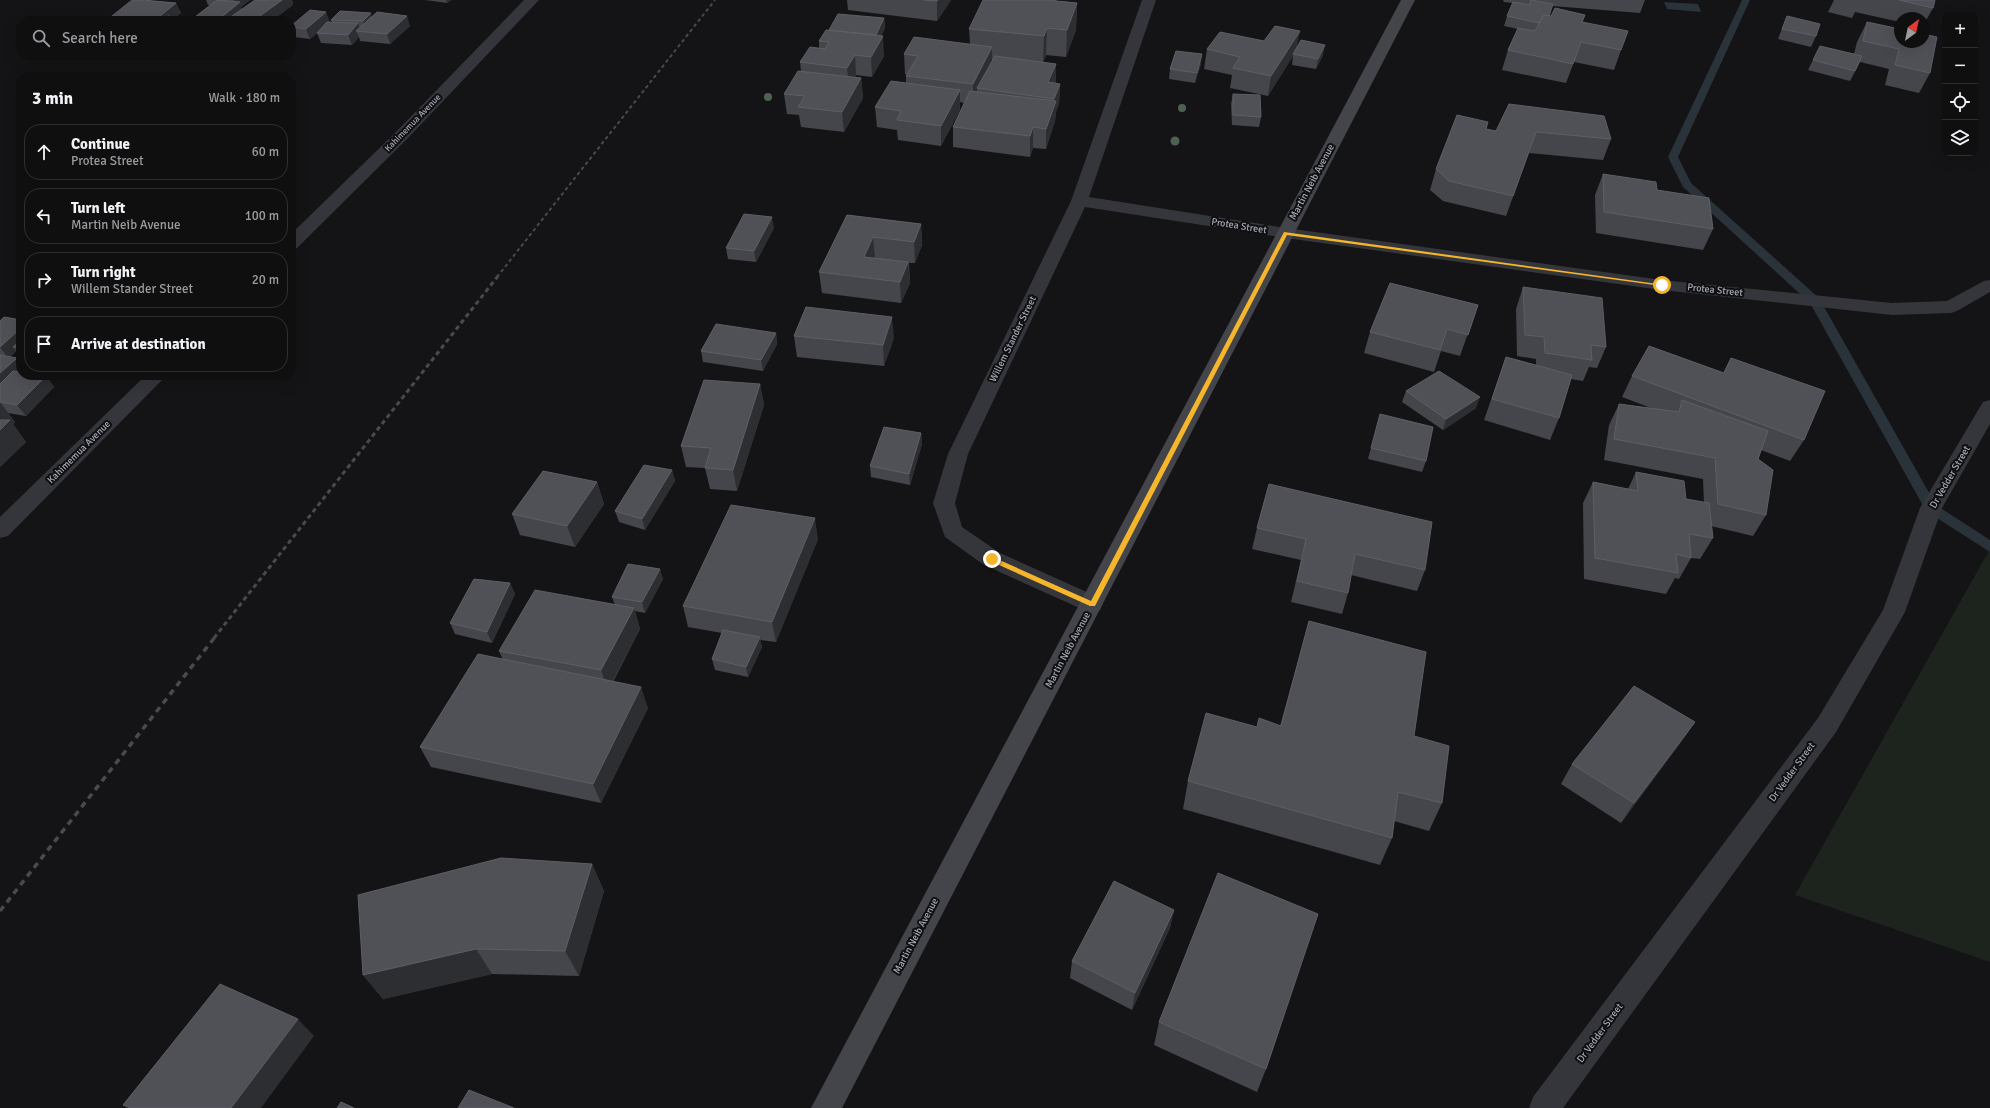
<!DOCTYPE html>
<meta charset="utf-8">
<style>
:root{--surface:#0f0f10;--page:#1d1d1e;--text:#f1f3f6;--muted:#9b9c9f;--line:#2f2f30}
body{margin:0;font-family:Signika,sans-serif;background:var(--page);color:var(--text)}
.controls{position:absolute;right:12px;top:12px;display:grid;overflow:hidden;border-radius:8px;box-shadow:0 4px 16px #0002}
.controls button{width:36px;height:36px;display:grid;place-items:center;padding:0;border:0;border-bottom:1px solid var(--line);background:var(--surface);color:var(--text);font:20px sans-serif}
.compass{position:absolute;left:1894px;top:12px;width:36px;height:36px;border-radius:50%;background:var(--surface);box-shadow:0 4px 16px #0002;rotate:33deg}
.stop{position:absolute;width:12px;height:12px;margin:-9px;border:3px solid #f6b62c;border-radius:50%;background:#fff}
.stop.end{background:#f6b62c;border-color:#fff;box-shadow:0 1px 4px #0008}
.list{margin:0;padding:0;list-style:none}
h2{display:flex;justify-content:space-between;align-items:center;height:52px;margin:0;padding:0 16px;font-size:17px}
h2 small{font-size:13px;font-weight:400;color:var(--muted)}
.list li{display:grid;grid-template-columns:26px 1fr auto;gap:12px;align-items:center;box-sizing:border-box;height:56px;margin:0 8px 8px;padding:0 8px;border:1px solid var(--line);border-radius:16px}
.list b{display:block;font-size:15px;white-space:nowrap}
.list p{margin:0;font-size:13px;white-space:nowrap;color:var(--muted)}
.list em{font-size:13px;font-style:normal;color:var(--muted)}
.icon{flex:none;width:22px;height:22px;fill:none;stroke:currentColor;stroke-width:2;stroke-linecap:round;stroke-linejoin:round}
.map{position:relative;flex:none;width:1990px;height:1108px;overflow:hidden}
.search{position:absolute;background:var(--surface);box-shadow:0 4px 16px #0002;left:16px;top:16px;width:280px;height:44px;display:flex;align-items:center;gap:10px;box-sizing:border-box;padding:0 14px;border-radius:16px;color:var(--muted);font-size:15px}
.panel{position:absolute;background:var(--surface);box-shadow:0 4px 16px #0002;left:16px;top:72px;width:280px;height:308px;border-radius:16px}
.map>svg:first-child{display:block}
.green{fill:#1c241d}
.water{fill:#2a323a}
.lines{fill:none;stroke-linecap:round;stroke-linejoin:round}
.stream{fill:#2a323a;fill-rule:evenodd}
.street{fill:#35363b;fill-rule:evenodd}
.secondary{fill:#43454b;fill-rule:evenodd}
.rail-far2{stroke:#484a50;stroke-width:2;stroke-dasharray:3.5 3;stroke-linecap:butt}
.rail-far1{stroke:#484a50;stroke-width:3;stroke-dasharray:4.5 3.5;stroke-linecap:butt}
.rail{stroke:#484a50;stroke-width:3.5;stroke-dasharray:6 5;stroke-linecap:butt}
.tree{fill:#4d6250}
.wall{fill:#45464b}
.shaded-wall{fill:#2d2e31}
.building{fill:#505157;stroke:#5d5f66}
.route{fill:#f6b62c}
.labels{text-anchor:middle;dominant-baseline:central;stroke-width:4;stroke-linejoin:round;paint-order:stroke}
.far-street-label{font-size:9px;fill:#a5aab6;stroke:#0f0f11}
.street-label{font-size:10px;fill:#a5aab6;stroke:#0f0f11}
</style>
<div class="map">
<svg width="1990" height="1108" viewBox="0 0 1990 1108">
<rect width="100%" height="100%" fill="#141416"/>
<path class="green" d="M1990 549V962L1795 895Z"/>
<path class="water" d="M1664 2 1698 4 1701 12 1667 9Z"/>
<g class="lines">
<path class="stream" d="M1742 0H1750L1678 157 1691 183 1819 298 1936 505 1990 540V552L1926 511 1810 303 1683 187 1668 157Z"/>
<path class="street" d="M524 0H539L407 139 297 248 291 249V234L395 133Z
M1142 0H1156L1089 197 1286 228 1662 280 1892 303 1947 301 1984 281 1990 280V292L1957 311 1951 313 1892 315 1662 290 1286 238 1085 207 968 454 955 503 962 527 1000 553 1100 598 1103 604 1100 610 1092 613 1084 610 984 565 945 537 933 503 948 454 1071 201Z
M146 375H167L8 536 0 538V517Z
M1990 400V424L1942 508 1905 612 1836 732 1563 1108H1529L1533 1097 1818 718 1883 610 1920 508 1983 402Z"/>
<path class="secondary" d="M1401 0H1415L842 1108H811Z"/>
<path class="rail-far2" d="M497 277 715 0"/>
<path class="rail-far1" d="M214 638 498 276"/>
<path class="rail" d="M0 911 215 637"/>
</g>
<g class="tree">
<circle cx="768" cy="97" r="4"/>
<circle cx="1182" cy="108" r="4"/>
<circle cx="1175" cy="141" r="4.5"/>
</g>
<path class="wall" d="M206 0H250L241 7 242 9 255 0H292L293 5 271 21H108L107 20 176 3 181 13 176 17 196 20 195 17 210 5H208Z
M425 0H451L447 3Z
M847 0H951L937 21 848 10Z
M1503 0H1645L1640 13 1552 6 1549 16 1585 15 1582 22 1621 50 1614 70 1574 62 1566 83 1502 70 1508 50 1518 29 1504 26 1507 16 1513 3 1504 2Z
M1834 0H1935L1933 8 1924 24V18H1900V22L1855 12 1852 18 1828 12Z
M1061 1 1077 3 1076 30 1066 57 1046 55 1043 63 1056 64V84H1060L1059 104 1056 112 1055 121 1046 149 1033 148 1030 157 953 147V127L964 103 960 102V110L941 146 898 140 897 130 877 127 875 107 906 83V76L907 74H905L904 54 970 44 969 29Z
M326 12 329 22H332L331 20 372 17 410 26 390 44 360 41 359 37 352 45 321 43 317 33 320 31 310 39 294 37 291 29V26Z
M1787 16 1816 36 1811 47 1778 39Z
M884 18 885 28 881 36 884 56 872 77 856 75 855 77 861 78 863 98 844 132 801 127 799 115 787 114 784 94 801 71 800 62 819 48V41L829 30Z
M1867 22 1930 73 1919 93 1885 85 1889 69 1860 62 1850 81 1808 70 1820 46 1854 54 1857 42Z
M1297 48 1323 55 1316 69 1292 65 1293 56 1268 96 1230 88 1232 75 1204 69 1207 49Z
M1201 64 1195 83 1169 79 1170 69Z
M1233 94 1261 117 1259 127 1232 125 1231 104Z
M1509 104 1611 139 1603 160 1529 153 1506 216 1443 201 1430 190 1436 169 1488 122 1486 129 1496 131Z
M1603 174 1657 190 1713 229 1703 250 1596 233 1595 195Z
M847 215 921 224 922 245 915 263H909L910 283 901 303 822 293 819 272Z
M774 228 756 262 728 259 726 248Z
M1523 287 1606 347 1597 368 1589 367 1583 381 1571 379 1559 418 1550 440 1484 420 1506 357 1536 365V359L1517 356 1516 309Z
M1478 305 1460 356 1441 351 1434 372 1364 353 1370 332Z
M21 320V358L16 351 10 357 17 358 21 364V375L46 376 54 387 26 416 8 413 15 422 13 424 26 442 0 467V321Z
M776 333 777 344 763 371 703 362 701 351Z
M794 336 894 338 884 366 797 357Z
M1731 358 1804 440 1790 461 1761 450 1758 459 1766 515 1753 536 1711 526 1713 538 1700 559 1691 558 1679 579 1675 578 1666 594 1584 579 1583 503 1593 482 1628 489 1636 472 1686 499 1704 503 1703 479 1604 460 1609 425 1619 404 1651 408 1622 397 1632 376 1723 373Z
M760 384 764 405 737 491 710 489 705 468 686 467 681 446Z
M1406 391 1476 408 1443 430 1402 402Z
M1380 414 1426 461 1422 472 1368 459Z
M921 433 922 444 910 485 871 477 870 466Z
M672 470 675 481 645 530 619 522 615 511Z
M597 482 604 504 575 547 520 535 512 514Z
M1269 484 1425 570 1417 591 1351 575 1348 593 1342 614 1291 602 1301 560 1252 549 1257 528Z
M818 539 776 642 760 640 762 647 748 677 715 670 712 659 722 633 688 627 683 606Z
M663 579 645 613 635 611 640 629 613 682 648 708 601 803 431 767 420 747 503 660 499 651 615 605 612 597Z
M510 583 515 594 492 643 455 634 450 623Z
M1309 621 1414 736 1442 803 1429 831 1394 821 1392 838 1380 865 1183 809 1188 781 1257 727 1280 726Z
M1695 722 1681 742 1621 823 1561 784 1572 764Z
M592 864 604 891 579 976 492 974 383 999 363 975Z
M1174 910 1170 928 1132 1010 1070 978 1072 961Z
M1159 1022 1266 1069 1257 1092 1154 1045Z"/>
<path class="shaded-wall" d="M234 0H250L241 7 244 12 233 21H219L218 20 237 5Z
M282 0H292L293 5 271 21H253Z
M446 0H451L447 3Z
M938 0H951L937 21V1Z
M176 3 181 13 171 21H154Z
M1077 3 1076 30 1066 57 1067 30Z
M326 12 330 22 310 39 306 29Z
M371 13 374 23 367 31 363 21Z
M407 16 410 26 390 44 387 34Z
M884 18 885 28 876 45V35Z
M358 23 361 32 356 31 359 37 352 45 348 35Z
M1047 28 1046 55 1043 64 1044 36Z
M1300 31 1296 51 1293 54V56L1268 96 1271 76Z
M883 36 884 56 872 77 871 57Z
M1325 45 1323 55 1316 69 1318 59Z
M992 47V66L977 88V96L973 104V84Z
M1202 54 1201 64 1195 83 1197 73Z
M855 55 856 75 849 88 847 68Z
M1056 64V84L1048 82Z
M861 78 863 98 844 132 842 112Z
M1060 84 1059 104 1056 112 1055 121 1046 149V129L1053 109 1054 99Z
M960 90V110L941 146V126Z
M1033 127V148L1030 157V136Z
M1536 132 1529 153 1506 216 1513 196Z
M772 217 774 228 756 262 754 251Z
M921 224 922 245 915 263 914 242Z
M873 237 875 258 864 257Z
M908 262 910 283 901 303 900 282Z
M892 317 894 338 884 366 883 345Z
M21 328V346L13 347 16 351 8 358 0 347Z
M776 333 777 344 763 371 761 360Z
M17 358 21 364V372L0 392V373Z
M46 376 54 387 26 416 17 405Z
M760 384 764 405 737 491 733 470Z
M1480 397 1476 408 1443 430 1446 419Z
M0 402 15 422 13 424 26 442 0 467Z
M921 433 922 444 910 485 909 474Z
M672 470 675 481 645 530 642 519Z
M597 482 604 504 575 547 567 526Z
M815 518 818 539 776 642 772 622Z
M660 569 663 579 645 613 642 602Z
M510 583 515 594 492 643 487 632Z
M634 608 640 629 608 690 601 670Z
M760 637 762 647 748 677 746 667Z
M641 687 648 708 601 803 593 784Z
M1695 722 1681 742 1621 823 1634 803Z
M592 864 604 891 579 976 565 951Z
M1174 910 1170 928 1132 1010 1135 993Z
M476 949 492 974 383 999 363 975Z
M298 1019 314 1036 261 1108H231Z"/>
<path class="building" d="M132 0H143L176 3 154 21H125L107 20Z
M217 0 240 2 218 20 195 17Z
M255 0H282L253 21H225Z
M924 0H938L937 1Z
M983 0H1056V1L1077 3 1067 30 1047 28 1044 36 969 29Z
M1531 0 1553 4 1549 16 1544 15 1539 23 1507 16 1513 2 1530 5Z
M1899 0H1935L1933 8Z
M1555 8 1585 15 1582 22 1628 31 1621 50 1581 42 1573 64 1508 50 1518 28 1535 31 1544 15 1551 16Z
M310 10 326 12 306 29 291 27V26Z
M340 11 371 13 363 21 331 20Z
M377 12 407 16 387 34 356 31Z
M838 14 884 18 876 35 829 30Z
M168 16 203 21H160Z
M1787 16 1820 24 1816 36 1782 29Z
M327 22 358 23 348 35 317 33Z
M1867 22 1900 29V42H1924V34L1937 37 1930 73 1895 65 1899 49 1863 41Z
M1275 26 1300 31 1271 76 1233 68 1240 57 1207 49 1220 32 1264 41Z
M826 30 883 36 871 57 855 55 847 68 800 62 810 47 825 49 829 42 819 41Z
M914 37 992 47 973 84 906 76 918 56 904 54Z
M1301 40 1325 45 1318 59 1293 54Z
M1820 46 1862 56 1855 71 1813 60Z
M1176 51 1202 54 1197 73 1170 69Z
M995 56 1056 64 1048 82 1060 84 1054 99 977 88Z
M798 71 861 78 842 112 798 107 805 96 784 94Z
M891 81 960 90 941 126 897 120 901 111 875 107Z
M970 91 1056 101 1046 129 1033 127 1030 136 953 127Z
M1233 94 1260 95 1261 117 1233 115Z
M1509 104 1604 116 1611 139 1536 132 1513 196 1449 181 1436 169 1457 115 1488 122 1486 129 1496 131Z
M1603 174 1656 182 1657 190 1709 198 1713 229 1604 212Z
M744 214 772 217 754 251 726 248Z
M847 215 921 224 914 242 873 237 864 257 908 262 900 282 819 272Z
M1390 283 1478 305 1468 335 1447 329 1440 350 1370 332Z
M1523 287 1602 298 1606 347 1591 345 1592 360 1545 353 1544 337 1525 335Z
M806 307 892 317 883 345 794 336Z
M4 317 21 320V328L0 347V321Z
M716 324 776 333 761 360 701 351Z
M21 340V348L13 347Z
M1649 346 1724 373 1731 358 1825 391 1804 440 1632 376Z
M0 355 17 358 0 373Z
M1506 357 1572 375 1559 418 1492 399Z
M13 371 21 372V375H41L46 376 17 405 0 402V384Z
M1439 371 1480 397 1446 419 1406 391Z
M704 380 760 384 733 470 705 468 711 448 681 446Z
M1682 400 1768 431 1758 459 1773 470 1766 515 1718 504 1715 458 1614 439 1619 404 1679 412Z
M1380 414 1433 427 1426 461 1371 448Z
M0 420H10L0 430Z
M884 427 921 433 909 474 870 466Z
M644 465 672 470 642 519 615 511Z
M543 471 597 482 567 526 512 514Z
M1636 472 1684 481 1686 499 1709 503 1713 538 1689 534 1691 558 1676 554 1678 573 1595 558 1593 482 1638 491Z
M1269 484 1432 522 1425 570 1355 554 1348 593 1297 581 1306 539 1257 528Z
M731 505 815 518 772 622 683 606Z
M628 564 660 569 642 602 612 597Z
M474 579 510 583 487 632 450 623Z
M535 590 634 608 601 670 499 651Z
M1309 621 1426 652 1414 736 1449 746 1442 803 1398 792 1392 838 1188 781 1206 713 1257 727 1259 718 1281 726Z
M723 630 760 637 746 667 712 659Z
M478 654 641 687 593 784 420 747Z
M1634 686 1695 722 1634 803 1572 764Z
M501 858 592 864 565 951 476 949 363 975 358 895Z
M1218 873 1318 914 1266 1069 1159 1022Z
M1114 881 1174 910 1135 993 1072 961Z
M220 984 298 1019 231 1108H130L123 1105Z
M469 1090 514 1108H458Z
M341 1102 354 1108H337Z"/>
<path class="route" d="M1284 232 1665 285 1662 286 1287 235 1095 606H1090L990 561V558H995L1091 601Z"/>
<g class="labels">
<g class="far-street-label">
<text transform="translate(413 123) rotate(-46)">Kahimemua Avenue</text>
</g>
<g class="street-label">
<text transform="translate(1312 182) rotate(-62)">Martin Neib Avenue</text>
<text transform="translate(1239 226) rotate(9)">Protea Street</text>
<text transform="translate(1715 290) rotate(6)">Protea Street</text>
<text transform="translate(1013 339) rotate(-64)">Willem Stander Street</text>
<text transform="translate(79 452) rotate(-45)">Kahimemua Avenue</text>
<text transform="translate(1950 477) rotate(-60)">Dr Vedder Street</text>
<text transform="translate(1068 650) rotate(-62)">Martin Neib Avenue</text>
<text transform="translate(1792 772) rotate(-54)">Dr Vedder Street</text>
<text transform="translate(916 936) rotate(-62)">Martin Neib Avenue</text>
<text transform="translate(1600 1033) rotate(-54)">Dr Vedder Street</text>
</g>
</g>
</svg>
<div class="controls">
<button>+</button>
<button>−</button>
<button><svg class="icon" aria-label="locate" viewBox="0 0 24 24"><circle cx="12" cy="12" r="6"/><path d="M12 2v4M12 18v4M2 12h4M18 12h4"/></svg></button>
<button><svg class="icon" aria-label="layers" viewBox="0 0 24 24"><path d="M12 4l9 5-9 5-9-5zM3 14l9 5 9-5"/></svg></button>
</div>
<svg class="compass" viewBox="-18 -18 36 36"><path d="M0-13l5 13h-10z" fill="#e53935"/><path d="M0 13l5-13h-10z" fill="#9b9c9f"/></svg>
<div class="stop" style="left:1662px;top:285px"></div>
<div class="stop end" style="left:992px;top:559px"></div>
<div class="search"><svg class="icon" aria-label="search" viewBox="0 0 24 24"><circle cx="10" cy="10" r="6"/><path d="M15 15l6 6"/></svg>Search here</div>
<section class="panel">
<h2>3 min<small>Walk · 180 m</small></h2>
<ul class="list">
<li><svg class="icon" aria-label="ahead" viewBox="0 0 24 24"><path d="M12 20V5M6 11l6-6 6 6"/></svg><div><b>Continue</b><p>Protea Street</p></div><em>60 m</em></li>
<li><svg class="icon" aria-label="left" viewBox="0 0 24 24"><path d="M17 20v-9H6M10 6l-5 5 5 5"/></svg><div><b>Turn left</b><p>Martin Neib Avenue</p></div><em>100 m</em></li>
<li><svg class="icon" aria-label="right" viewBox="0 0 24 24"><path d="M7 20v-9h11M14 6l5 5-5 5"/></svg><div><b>Turn right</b><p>Willem Stander Street</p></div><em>20 m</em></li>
<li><svg class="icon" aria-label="arrive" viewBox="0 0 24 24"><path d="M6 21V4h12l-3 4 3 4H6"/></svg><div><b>Arrive at destination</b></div></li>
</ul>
</section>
</div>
